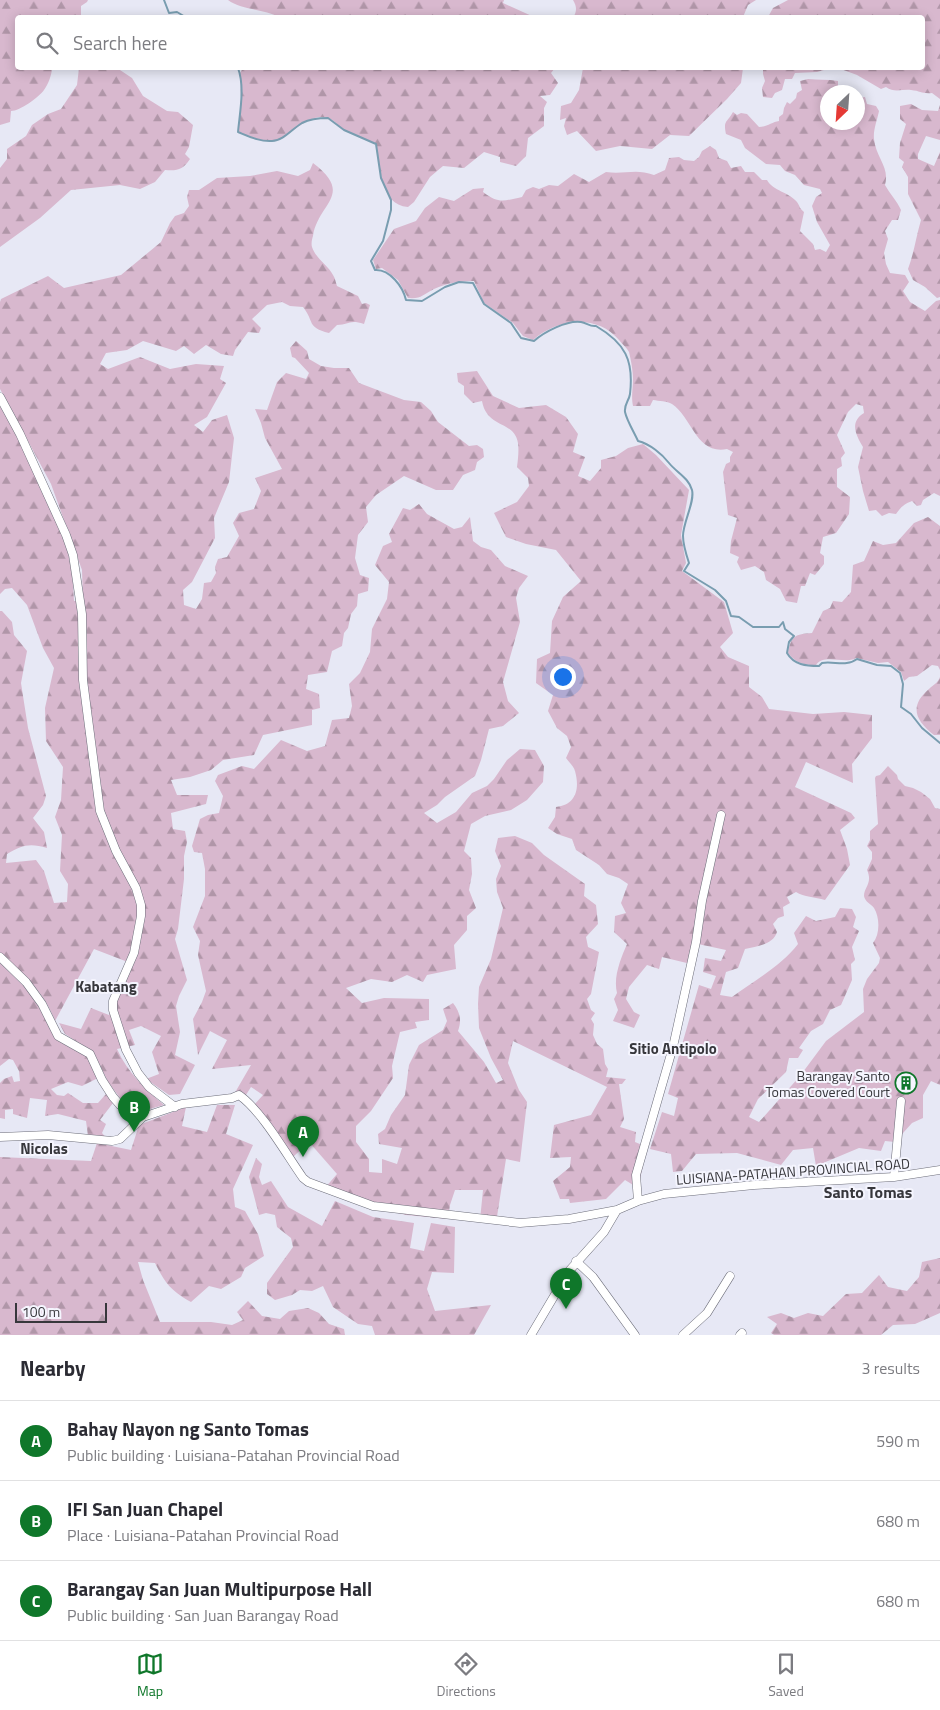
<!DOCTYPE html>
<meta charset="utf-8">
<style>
:root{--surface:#fff;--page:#f7f7f7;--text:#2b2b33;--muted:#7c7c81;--line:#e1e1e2;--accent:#0f772a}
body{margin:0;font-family:"Titillium Web",sans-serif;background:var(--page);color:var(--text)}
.compass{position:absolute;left:820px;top:85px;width:45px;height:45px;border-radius:50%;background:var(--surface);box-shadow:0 2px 12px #0003;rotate:205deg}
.scale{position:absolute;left:15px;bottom:12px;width:92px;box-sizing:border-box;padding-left:5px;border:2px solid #37373c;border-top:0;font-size:14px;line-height:18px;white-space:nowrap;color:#37373c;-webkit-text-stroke:4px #f5f5fe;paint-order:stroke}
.you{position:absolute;left:562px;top:676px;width:18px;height:18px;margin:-12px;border:4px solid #fff;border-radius:50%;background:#1a73e8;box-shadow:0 0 0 8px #1a73e833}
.badge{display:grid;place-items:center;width:32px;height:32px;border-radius:50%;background:var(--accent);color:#fff;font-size:16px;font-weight:700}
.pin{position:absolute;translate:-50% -41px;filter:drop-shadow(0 1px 2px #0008)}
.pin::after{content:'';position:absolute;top:26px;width:18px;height:15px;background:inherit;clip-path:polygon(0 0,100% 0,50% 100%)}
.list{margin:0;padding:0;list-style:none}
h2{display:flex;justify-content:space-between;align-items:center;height:65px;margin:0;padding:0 20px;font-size:21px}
h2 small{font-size:16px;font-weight:400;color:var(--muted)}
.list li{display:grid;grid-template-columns:32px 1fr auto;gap:15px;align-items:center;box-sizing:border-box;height:80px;padding:0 20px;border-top:1px solid var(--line)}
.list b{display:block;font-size:19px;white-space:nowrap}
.list p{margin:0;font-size:16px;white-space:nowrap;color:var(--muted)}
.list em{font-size:16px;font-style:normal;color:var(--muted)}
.icon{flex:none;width:28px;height:28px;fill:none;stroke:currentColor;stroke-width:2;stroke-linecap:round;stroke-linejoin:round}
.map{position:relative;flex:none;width:940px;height:1335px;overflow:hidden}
.search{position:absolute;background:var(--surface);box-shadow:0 2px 12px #0003;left:15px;right:15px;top:15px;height:55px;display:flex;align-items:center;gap:12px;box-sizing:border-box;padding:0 18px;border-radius:5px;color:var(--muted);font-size:19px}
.sheet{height:305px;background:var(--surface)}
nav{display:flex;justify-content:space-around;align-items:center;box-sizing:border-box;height:70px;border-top:1px solid var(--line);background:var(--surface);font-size:14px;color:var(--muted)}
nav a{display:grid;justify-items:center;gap:2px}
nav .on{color:var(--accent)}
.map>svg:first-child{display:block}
.forest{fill:url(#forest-firs)}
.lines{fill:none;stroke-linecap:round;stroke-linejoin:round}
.stream{stroke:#799db0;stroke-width:2}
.minor-casing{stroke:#6d6e7a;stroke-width:9}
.minor{stroke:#fff;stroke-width:8}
.labels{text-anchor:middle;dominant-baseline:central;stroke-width:4;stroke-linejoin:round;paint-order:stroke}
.poi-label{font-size:14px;fill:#37373c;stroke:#f5f5fe;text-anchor:end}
.street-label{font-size:14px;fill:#37373c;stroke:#f5f5fe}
.neighbourhood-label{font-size:15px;font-weight:bold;fill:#37373c;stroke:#f5f5fe}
.quarter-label{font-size:16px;font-weight:bold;fill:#37373c;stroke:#f5f5fe}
</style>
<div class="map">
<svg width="940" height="1335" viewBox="0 0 940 1335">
<defs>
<pattern id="forest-firs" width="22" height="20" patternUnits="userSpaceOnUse" patternTransform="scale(1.25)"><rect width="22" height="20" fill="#d8b8ce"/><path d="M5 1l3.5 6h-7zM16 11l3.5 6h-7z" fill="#b096a8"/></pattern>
</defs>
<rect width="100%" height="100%" fill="#e7e8f5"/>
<path class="forest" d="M0 0H88L87 2 81 6V17L18 18V68H52C52 74 48 85 44 90 39 97 20 111 11 111L10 122 0 125Z
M228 0H504L503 3 534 17H279C264 9 241 10 228 0Z
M573 0H756L748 5 743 17 573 18C577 11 577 7 573 0Z
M788 0H940V99L932 93C922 94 921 91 911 90 902 89 894 93 886 87L881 89 857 75 838 68H922V18L768 17 773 8Z
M79 68H117L132 78 143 96 167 111 178 112 193 125 189 147 185 154 190 159C183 170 177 171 165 170L155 182 140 189 120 185 71 190 40 218 0 247V168L7 159V149L26 136 32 125 48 114 61 109 77 85Z
M243 68H555L551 73 558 83 550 95 540 96 547 102 544 108V126L528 138 526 156 516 166 500 162V157L484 152 464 168 443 166 430 177 414 202 408 207C379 205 381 165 376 144 366 139 354 135 344 130 339 127 334 119 328 118 307 111 289 140 271 141 260 142 248 136 238 132L241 100 240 73Z
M583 68H743L741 83 727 99 689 136 670 135 652 149 620 146 596 151 577 131 567 135 564 126 566 118 560 120 561 106 571 103 579 90Z
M763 68H831L817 72 795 73 792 79H785L782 90 775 93 772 98 763 97 762 88 765 81 763 74Z
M808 79C818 80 828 79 838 81V91L841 92H828V122H858V98L865 97 867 104 876 106 879 111C877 121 873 130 874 139 876 158 890 167 885 185 890 194 897 201 901 210L898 220H892L885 231 888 239 884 253 886 264 890 273 905 275 909 282 903 291 910 302 925 311 936 301 940 300V496L934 493 923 500 921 505 917 506 912 501C904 504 901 507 896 514L889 513 882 516 876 510 869 511 863 491 858 467 863 447C856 435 849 422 864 413L863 406 856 404 848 412 837 435 845 453 841 458 842 466 837 469V487L850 497 849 514 836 533 823 537 820 553 824 556V564L815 575 810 573 805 586H801L797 603 786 601 780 589 766 580 764 572 755 566 741 570 737 562 739 557 730 553 731 541 737 518 728 515 723 472 726 464 730 462V457L733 452 727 449C696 455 692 417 672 404 667 401 659 401 653 400L650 406H633C631 396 633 389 633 379 633 371 631 360 629 352 627 348 622 344 619 340 597 313 556 319 533 340L523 336 513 323 484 303 474 281C460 281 447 283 434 289 422 295 422 299 408 298L398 280 382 268 376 269 373 260 394 229 416 221 425 208 439 197 454 201 473 189 484 188 483 192C499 204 503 201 522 197L526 190 533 187 539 189 549 185 558 186 574 174 589 182 606 172C624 175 635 168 654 175L665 170 669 158 679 157 684 160 694 161 699 157 702 151 710 146 716 150 719 158 727 161 731 168 741 166 745 172H754L762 180H767C773 191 789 192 797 202 800 206 799 208 804 212L800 231 813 244 815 250 820 249 826 252 830 245 817 222 812 206 816 197 822 193 820 189 804 185 795 175 785 171 780 165 766 164 745 148 741 140 726 134C723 120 727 123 733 112L737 115 741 113 747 114 759 127C767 127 772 122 779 121V117L783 114 784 108 787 102 790 104 796 98 797 93 802 90 800 81Z
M911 104 922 110 938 111 940 105V140L926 136 918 154V159L934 166 940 152V297L937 298 925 287 913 280 908 269C914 253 916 237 921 220L908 194V177L902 167 904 162 899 158 900 143 906 124 900 119V106Z
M313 163C355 195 318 203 313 236 312 239 311 244 312 247 316 259 328 265 333 275 335 278 336 283 337 286L358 296 362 304 366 303 370 305 364 324C349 319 349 325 337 325L329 333C306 327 315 322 303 307L290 306 282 302 267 305 252 319 261 328 259 333 248 332 235 350 233 356 221 354 206 345 194 354 184 346 176 351 143 341 127 350 106 353 100 364 108 369 140 357 170 369 196 364 224 366 220 379 226 383 207 417 194 425 203 432 212 420 227 415 234 438 229 482 214 518 215 538 192 582 183 590 184 605 196 609 202 599 204 583 211 582 216 573 215 567 218 559 227 557 239 536 233 523 239 513 254 509 261 491 255 478 282 469 265 438 261 423 255 409 267 410 277 382 286 373 306 379 309 373 295 358 292 357 290 348 296 341 307 351 309 359 321 366 334 368H349L359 383 404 400 421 402 431 411 438 422 469 446 477 445 483 449 484 457 477 462 475 470 463 475 453 490H436L404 476 376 495 366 507 368 522 358 535 355 558 360 575 369 578 368 591 358 594 357 606 351 614 348 628 344 633 342 646 332 651 327 672 308 675 306 689 319 694 320 708 312 710V725L263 735 254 755 223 760 211 770 190 777 171 780 177 795H208L206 804 171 813 173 829 185 831 187 842 184 856V879L178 929 175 939 187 980 179 996 176 1006 180 1032 175 1055 195 1065 180 1094 169 1095 146 1079 159 1074 152 1052 161 1036 141 1026 129 1030 135 1045 117 1049C128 1073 145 1089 164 1105L139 1112 123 1102 108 1082 94 1053 65 1034 59 1023 81 1029 91 1008 109 1015 118 993 133 964 94 949 55 1021C43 989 24 976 0 954V611H2L12 622 14 635 27 651 21 683 28 728 46 796 43 805 33 818 44 832 47 848C30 843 22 845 7 854L6 863 36 860 44 871 54 903 67 902 68 884 60 871 62 835 55 817 61 800 63 767 46 741 45 708 54 668 43 648 27 605 12 588 5 589 0 594V405L25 444 58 515 72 569 74 601H83L82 570 51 484 0 389V302L1 299 48 276 64 288 121 275 161 242 170 223 175 216 184 213 189 206 187 197 189 190H199L217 178 250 176 277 171 298 176 310 170Z
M477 371 493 396 519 408 546 405 566 417 578 434 573 452 585 457 578 476 590 481 601 468V460L616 456 628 448 643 444 656 455 689 490 681 535 686 563 682 571 724 602 733 633 720 647 728 657 749 666V687L762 697 769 709 813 714 844 712 872 715V738L852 764 853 783 806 762 795 787 851 813 855 818 840 830 847 849 850 865 825 900C815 897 804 897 796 892L787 897 790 903 783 907 784 916 778 918 773 924 777 932C773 945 757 946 745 949L738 968 726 972 720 995 732 997C754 981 782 965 798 944L794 933 806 916 816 921 835 917 840 908 852 909 856 917 853 927 859 931 852 947 855 960 851 964 852 980 841 1005 830 1010 823 1024 811 1031 799 1048 803 1050 798 1058H789L786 1072 758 1099 749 1117 759 1122 800 1076 826 1041 864 1012 863 989 867 979 879 963 880 958 873 943C880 934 880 918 874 908 871 904 865 902 864 896 864 887 873 883 867 870L872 859V852L867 846 870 840V831L878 824 875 778 876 776 880 775 888 766 897 775 898 779 905 786 913 788 921 792 930 799 935 808 940 809V1085L931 1081 923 1095V1118L912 1123 895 1142 885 1141 881 1151 859 1148 816 1166 813 1148 793 1150 781 1165 737 1153 696 1154 682 1171 673 1172 671 1154 650 1149 662 1112 674 1116 678 1098 668 1094 699 985 711 989 716 976 703 972 705 958 721 961 726 950 698 944 695 965 662 957 659 969 647 965 629 987 626 999 634 1012 640 1015 634 1028 613 1021 618 1010 614 999 617 993C613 977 621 958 627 944L614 932 615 916 626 913 621 903 628 884 619 878 607 874 599 865 576 850 572 839 557 834 548 828 555 817 556 807C576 805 580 789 575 771 574 767 569 762 566 758L571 747 567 736 557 728 548 711 553 695 536 683 537 659 550 653 552 621 563 597 581 581 556 550 526 544 506 537 494 513 517 502 529 486 528 478 517 467C518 459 519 451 518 443 514 420 487 429 482 401L473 403 464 394V386L458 382 457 373Z
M419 504 427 514 454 529 462 527 470 517 473 541 481 547 491 550 505 566 528 576 519 588 516 598 520 622 503 682 508 701 519 713 503 726 489 729 481 760 475 776 445 797 437 805 424 813 437 823 456 812 472 793 487 786 494 779 507 760 520 749 535 750 544 766 543 782 527 800 511 810 485 816 471 824 464 851 471 858 472 874 469 890 476 908 467 916V930L454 945 456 969 427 975 423 982 407 975 392 982 371 979 346 988 362 1003 384 998 429 999V1020L415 1022 417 1028 400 1032 392 1066 393 1078 371 1111 356 1126V1142L369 1159V1172L382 1173V1159L397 1164 402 1148 379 1144 378 1134 385 1129 391 1115 405 1095 409 1065 419 1045 443 1030 447 1021 443 1009 453 1003C460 1012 462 1020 458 1031L484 1062 496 1083 503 1080 491 1058 479 1028 478 1004 479 987 491 959 503 908 497 892 496 879 501 866 495 851 498 838 515 836 532 843 544 855 585 884 584 896 596 905 598 924 586 937 588 947 599 952 591 994 587 999 591 1010 595 1013 591 1019 594 1024 593 1035 597 1044 603 1049 605 1064 608 1069 606 1077 626 1079 622 1084H619L624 1119 620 1127 636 1132 635 1142 647 1147 638 1188 625 1180 606 1199 570 1203 569 1199H560L553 1181 570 1167 571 1157 550 1158 554 1125 591 1115 607 1087 513 1041 508 1063 519 1090 527 1102 520 1162 506 1159 496 1223 480 1220 483 1190H455L450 1205 448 1219 406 1215 369 1206 324 1189 337 1174 309 1142 293 1157 254 1105 263 1095 251 1087 244 1098 233 1096 251 1065 212 1069 227 1040 210 1031 198 1055 193 1019 202 1002 206 991 198 955 200 941 193 927 205 896V869L202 853 194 852 192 846 200 819 208 815 219 813 223 796 215 781 218 775 242 766 254 769 281 740 307 751 325 746 332 720 349 718 352 706 349 684 360 673 370 652 372 629 387 599 389 582 375 565 383 546 392 542 389 534 403 508 410 510Z
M928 517 940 526V670L938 666 932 665 917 676 909 677 904 681 901 672 888 662 878 663 856 658C844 665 825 653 816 665 803 665 796 663 788 653 791 636 795 634 812 633L823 611 830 608 833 601 842 602 851 592 853 565 864 561 873 541 883 545 896 543 914 523Z
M940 677V735H934C915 720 909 706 929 689 933 685 938 683 940 677Z
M0 963 32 994 58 1040 88 1057 98 1078 82 1086 68 1082 51 1089 57 1095 64 1096 68 1093 83 1103H98L106 1094 113 1103 100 1120 106 1124 102 1133 108 1140 88 1136 86 1121 58 1114 45 1116 47 1100 30 1098 27 1118 13 1114V1109L5 1110V1119L0 1118V1083L4 1079 12 1076 14 1082 20 1081 19 1071 13 1060 9 1059 0 1066Z
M217 1105H235L226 1134 253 1145 233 1189 235 1207 245 1211 258 1234 264 1256 245 1268 241 1277 221 1289 209 1286 191 1302C171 1291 165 1283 155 1263L138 1262 143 1280 160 1322H211L232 1325 243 1320 237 1312 248 1301 262 1316 280 1319 289 1311 308 1308 319 1313 329 1324 344 1329 345 1335H0V1157L91 1161 97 1143 131 1150 139 1125 186 1107 182 1126 207 1132Z
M256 1158 262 1164 259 1177 262 1185 271 1181 288 1207 322 1226 335 1201 373 1217 414 1223 410 1248 424 1251 431 1223 455 1227 454 1273 432 1272 427 1289 435 1311 491 1305 474 1335H375L372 1326 358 1324 333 1307 323 1286 312 1291 300 1290 292 1295 275 1300 267 1294V1283L293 1247 291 1238 277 1227 275 1215 266 1213 259 1215 249 1177Z
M940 1258V1313L915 1324 893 1325 881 1335H774L771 1333 777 1324 767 1317 781 1313 794 1318 808 1313 823 1316 846 1294 862 1293 879 1275 888 1287 907 1291 919 1277 922 1262Z"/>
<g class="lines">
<path class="stream" d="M164 0 169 13 177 12 187 18
M238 68C245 87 240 111 238 132 248 136 260 142 272 141 283 141 292 129 302 123 310 119 319 118 328 118L344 130 376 144 381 178 391 200V210L383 241 371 261 375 270C390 269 403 287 406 300L422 301 445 287 459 282 473 283 484 304 511 323 521 338 534 341C544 332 567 320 581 322 587 323 590 327 596 326 625 343 634 360 630 394 629 401 624 404 625 412 627 421 634 432 638 441 650 444 662 454 669 463 676 472 689 478 692 490 695 502 683 522 683 536 683 545 686 554 689 563L684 571 715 590 726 601 731 616 739 617 753 627H779L783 622 785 629 794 636 789 642 787 653C794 665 806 666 819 666L822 663C834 661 847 667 857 659L877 665 891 666 900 673 903 684 901 707 911 714 922 728 940 743"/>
<g class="minor-casing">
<path id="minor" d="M0 397 20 434 66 535 73 555 82 614 83 680 100 811 116 851 136 888 141 905V916L134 953 113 1001V1010L126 1050 138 1073 149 1087 175 1107
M0 957 26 982 42 1004 58 1036 90 1054 102 1080 113 1097 120 1105 130 1112 143 1117 182 1104 232 1098 239 1095C262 1111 286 1154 303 1178L308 1182 373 1206 520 1223 569 1219 617 1210 638 1201 664 1194 754 1185 894 1177 940 1170
M0 1137 48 1135 112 1141 120 1139 143 1117
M894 1177 901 1101
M638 1201 636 1175 673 1047 696 942 702 901 721 815
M576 1261 593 1277 635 1335
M531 1335 569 1271 604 1232 617 1210
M683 1335 707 1313 730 1276
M740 1335 742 1333"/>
</g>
<use href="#minor" class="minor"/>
</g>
<defs>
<g id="building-ring" transform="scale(1.125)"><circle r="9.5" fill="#f5f5fe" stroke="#0f772a" stroke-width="1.5"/><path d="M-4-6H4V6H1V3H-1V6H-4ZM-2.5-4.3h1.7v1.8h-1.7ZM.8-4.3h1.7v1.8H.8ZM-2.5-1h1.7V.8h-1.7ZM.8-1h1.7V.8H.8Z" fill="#0f772a"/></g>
</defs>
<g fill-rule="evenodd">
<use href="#building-ring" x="906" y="1083"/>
</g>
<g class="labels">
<g class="poi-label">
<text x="890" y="1075">Barangay Santo<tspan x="890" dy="16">Tomas Covered Court</tspan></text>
</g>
<g class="street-label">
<text transform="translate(793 1171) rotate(-4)">LUISIANA-PATAHAN PROVINCIAL ROAD</text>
</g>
<g class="neighbourhood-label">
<text x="106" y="986">Kabatang</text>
<text x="673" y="1048">Sitio Antipolo</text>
<text x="44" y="1148">Nicolas</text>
</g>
<g class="quarter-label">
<text x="868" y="1192">Santo Tomas</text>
</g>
</g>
</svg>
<svg class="compass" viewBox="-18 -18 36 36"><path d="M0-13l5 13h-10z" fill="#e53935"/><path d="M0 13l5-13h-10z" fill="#7c7c81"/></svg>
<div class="scale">100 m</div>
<div class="you"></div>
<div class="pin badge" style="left:303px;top:1157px">A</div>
<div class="pin badge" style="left:134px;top:1132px">B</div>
<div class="pin badge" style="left:566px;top:1309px">C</div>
<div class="search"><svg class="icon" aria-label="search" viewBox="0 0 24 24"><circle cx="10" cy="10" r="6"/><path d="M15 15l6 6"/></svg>Search here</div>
</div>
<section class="sheet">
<h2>Nearby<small>3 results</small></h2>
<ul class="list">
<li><span class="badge">A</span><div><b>Bahay Nayon ng Santo Tomas</b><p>Public building · Luisiana-Patahan Provincial Road</p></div><em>590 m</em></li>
<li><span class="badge">B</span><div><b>IFI San Juan Chapel</b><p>Place · Luisiana-Patahan Provincial Road</p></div><em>680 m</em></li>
<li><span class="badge">C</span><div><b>Barangay San Juan Multipurpose Hall</b><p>Public building · San Juan Barangay Road</p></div><em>680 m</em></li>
</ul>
</section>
<nav>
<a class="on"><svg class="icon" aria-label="map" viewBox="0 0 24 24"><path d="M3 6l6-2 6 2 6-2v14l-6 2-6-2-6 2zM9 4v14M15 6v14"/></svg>Map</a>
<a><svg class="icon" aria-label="directions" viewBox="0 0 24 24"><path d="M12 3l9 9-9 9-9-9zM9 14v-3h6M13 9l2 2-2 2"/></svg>Directions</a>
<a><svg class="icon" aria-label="saved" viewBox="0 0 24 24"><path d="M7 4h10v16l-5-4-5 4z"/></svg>Saved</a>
</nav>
